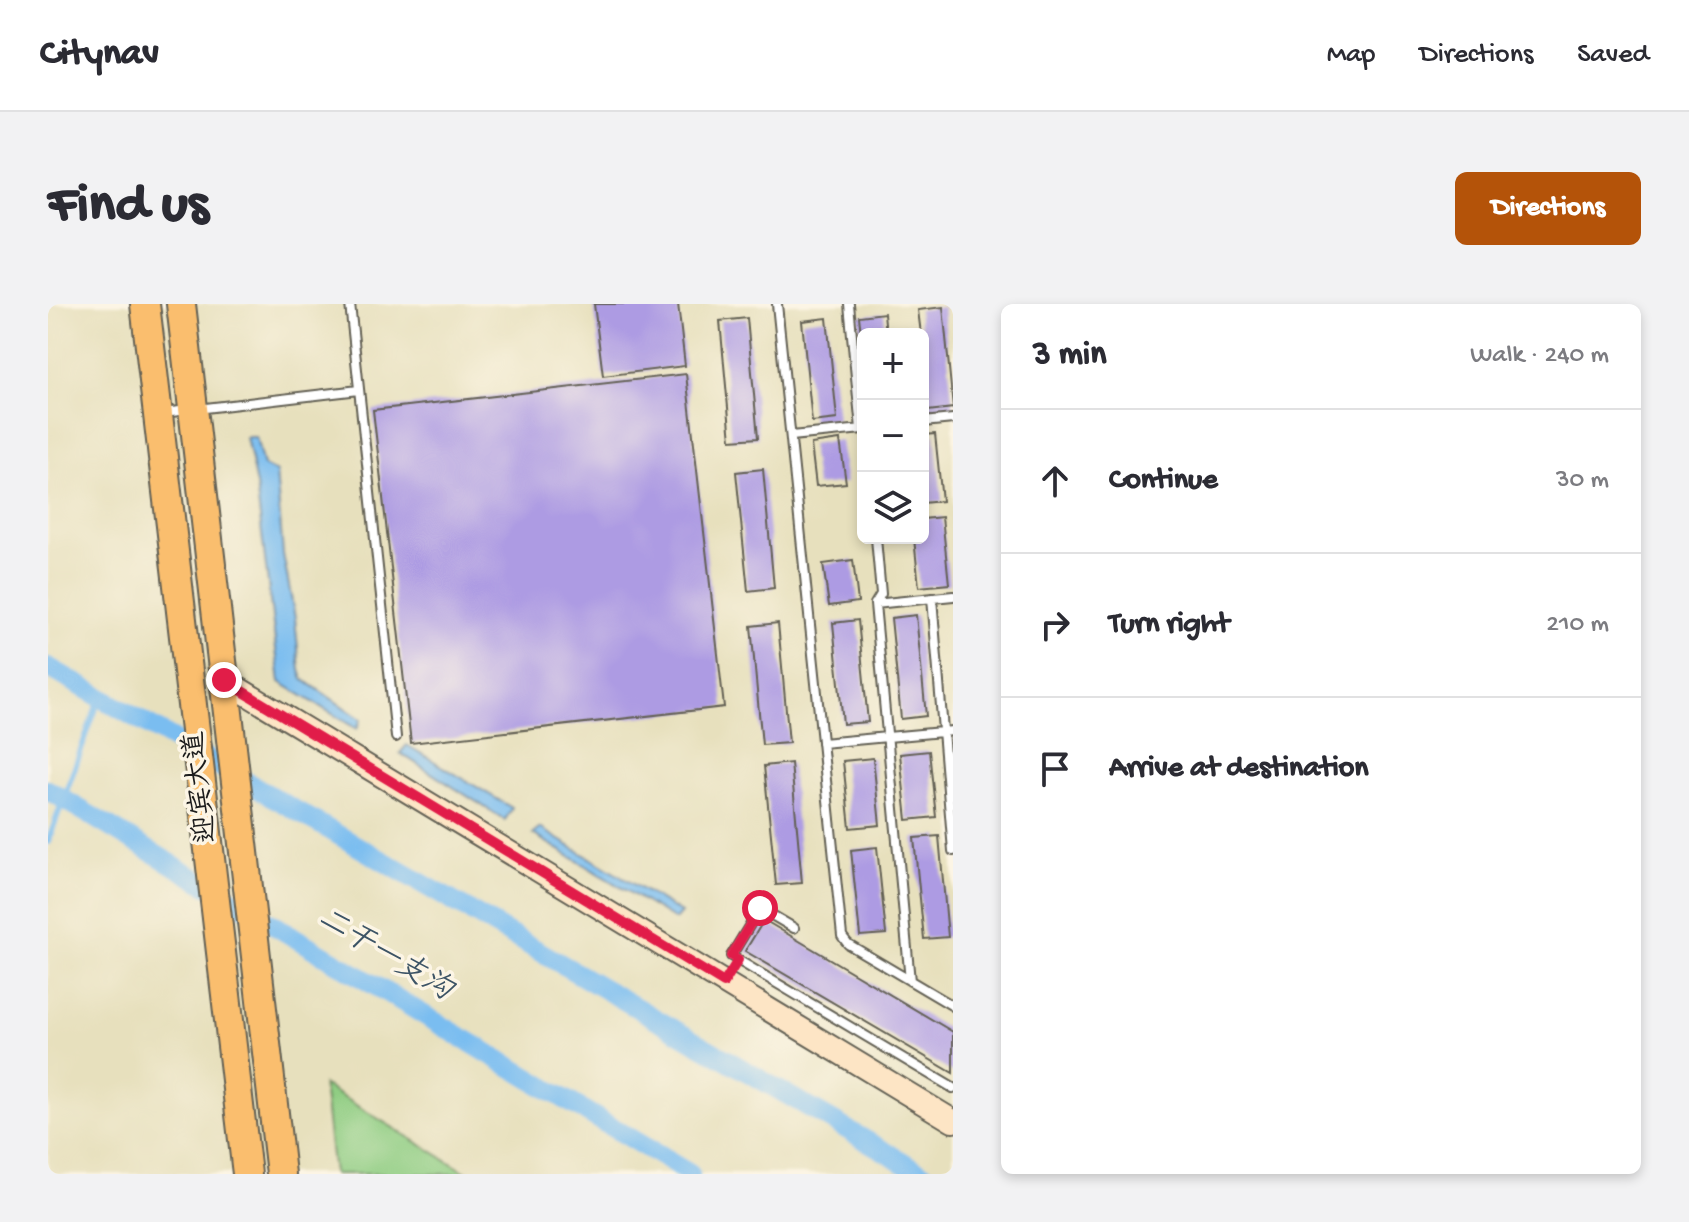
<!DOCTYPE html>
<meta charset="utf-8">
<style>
:root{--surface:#fff;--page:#f2f2f3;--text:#2b2b33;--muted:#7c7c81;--line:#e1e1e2;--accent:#b45309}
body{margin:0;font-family:"Gochi Hand","LXGW WenKai TC",sans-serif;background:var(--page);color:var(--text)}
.controls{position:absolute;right:24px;top:24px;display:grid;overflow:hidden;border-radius:12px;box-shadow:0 4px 12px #0003}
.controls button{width:72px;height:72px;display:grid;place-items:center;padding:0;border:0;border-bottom:2px solid var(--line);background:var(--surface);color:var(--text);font:40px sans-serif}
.stop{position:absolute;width:24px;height:24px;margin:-18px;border:6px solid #e11d48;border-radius:50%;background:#fff}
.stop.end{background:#e11d48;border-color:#fff;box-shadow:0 2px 8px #0008}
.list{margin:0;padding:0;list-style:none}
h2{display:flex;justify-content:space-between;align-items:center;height:104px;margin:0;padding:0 32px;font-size:34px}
h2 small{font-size:26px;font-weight:400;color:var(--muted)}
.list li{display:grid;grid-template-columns:52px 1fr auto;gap:24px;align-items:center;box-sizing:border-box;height:144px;padding:0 32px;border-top:2px solid var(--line)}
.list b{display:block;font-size:30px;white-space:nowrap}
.list em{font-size:26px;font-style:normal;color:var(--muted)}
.icon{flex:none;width:44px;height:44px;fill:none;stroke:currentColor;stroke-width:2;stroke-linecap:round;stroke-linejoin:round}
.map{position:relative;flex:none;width:905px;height:870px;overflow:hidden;border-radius:12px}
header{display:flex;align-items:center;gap:48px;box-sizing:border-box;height:112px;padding:0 40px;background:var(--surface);border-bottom:2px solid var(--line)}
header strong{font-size:38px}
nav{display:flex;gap:44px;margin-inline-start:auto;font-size:28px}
.intro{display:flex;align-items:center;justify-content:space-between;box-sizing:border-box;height:192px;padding:0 48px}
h1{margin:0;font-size:56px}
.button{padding:20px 36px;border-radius:12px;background:var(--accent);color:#fff;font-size:28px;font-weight:700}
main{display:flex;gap:48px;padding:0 48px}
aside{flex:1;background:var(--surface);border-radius:12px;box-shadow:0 4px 12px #0003}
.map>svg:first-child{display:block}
.green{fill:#90cd83;stroke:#567450;stroke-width:2}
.water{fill:#7abdf0;stroke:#4b6c86;stroke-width:2}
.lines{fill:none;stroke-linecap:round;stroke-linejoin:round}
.stream{stroke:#7abdf0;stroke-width:6}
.canal{stroke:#7abdf0;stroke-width:20}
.building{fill:#ad9be3}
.lane-casing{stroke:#636154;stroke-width:12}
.secondary-casing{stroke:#636154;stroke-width:26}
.highway-casing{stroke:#636154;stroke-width:32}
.lane{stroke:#fff;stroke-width:8}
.secondary{stroke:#fde5c5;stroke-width:22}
.highway{stroke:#fabe6e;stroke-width:28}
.route{stroke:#e11d48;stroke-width:10}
.labels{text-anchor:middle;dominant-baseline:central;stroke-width:7;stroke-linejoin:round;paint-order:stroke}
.street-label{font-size:28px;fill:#1c1c1c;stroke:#fcf5e5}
.water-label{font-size:30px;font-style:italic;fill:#3d5466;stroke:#fcf5e5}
</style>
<header>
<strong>Citynav</strong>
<nav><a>Map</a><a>Directions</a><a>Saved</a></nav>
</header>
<div class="intro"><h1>Find us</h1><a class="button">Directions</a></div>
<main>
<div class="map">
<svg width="905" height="870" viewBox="0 0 905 870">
<rect width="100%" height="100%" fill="#fcf5e5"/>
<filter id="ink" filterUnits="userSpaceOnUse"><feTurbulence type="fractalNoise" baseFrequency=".0125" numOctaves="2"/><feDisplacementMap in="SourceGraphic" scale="16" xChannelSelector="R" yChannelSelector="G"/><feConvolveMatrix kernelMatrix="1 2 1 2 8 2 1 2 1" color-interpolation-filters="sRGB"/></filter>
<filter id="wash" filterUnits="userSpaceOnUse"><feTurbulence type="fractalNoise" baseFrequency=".006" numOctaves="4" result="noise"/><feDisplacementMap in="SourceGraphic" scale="32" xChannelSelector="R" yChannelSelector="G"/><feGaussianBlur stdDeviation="1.8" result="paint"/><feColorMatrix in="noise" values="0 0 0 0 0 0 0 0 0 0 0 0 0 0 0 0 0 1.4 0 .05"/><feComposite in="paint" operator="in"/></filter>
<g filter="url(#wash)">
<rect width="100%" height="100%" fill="#e7e0bd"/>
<path class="green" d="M275 781 421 870H285Z"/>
<path class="water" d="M198 133H208L215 162 228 168 235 250 247 314 252 366 255 375 313 415 309 425 232 378 208 181Z
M359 441 464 504 457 516 352 449Z
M492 524 633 609 627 616 485 530Z"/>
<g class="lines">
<path class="stream" d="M0 538 52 393"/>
<path class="canal" d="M0 363 876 870
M0 486 642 870"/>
</g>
<g id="blocks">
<path class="building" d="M546 0H630L637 62 555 72Z
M895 3 905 104 880 107 875 30H873L870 6Z
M836 9 838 30H813L811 12Z
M699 14 710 134 683 136 672 17Z
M779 14 789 115 764 118 754 17Z
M638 70 676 403 363 439 325 106Z
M887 130 894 197 875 199V131Z
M792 136 798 179 768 182 763 140Z
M715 165 726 284 700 287 688 168Z
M894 213 901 280 871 283 866 234H875V215Z
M805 256 810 298 781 302 775 260Z
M868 311 878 412 853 415 843 314Z
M810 316 820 418 795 420 785 319Z
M730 319 741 439 714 441 703 322Z
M881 447 888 513 859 516 852 450Z
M825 454 832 521 802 524 795 457Z
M743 459 754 579 728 581 716 462Z
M891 532 900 633 876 635 866 534Z
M829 543 838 630 812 632 803 546Z
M716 616 905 728V769L697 647Z"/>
</g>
</g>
<g filter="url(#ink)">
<use href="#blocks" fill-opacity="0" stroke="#636154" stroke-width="2"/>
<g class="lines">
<g class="lane-casing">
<path id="lane" d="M302 0 348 433
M729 0 794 632 800 640 905 702
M801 0 813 125
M115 109 311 86
M875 118 905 115
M743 132 815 125
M828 234 833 290 827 300 862 677
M884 294 905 547
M827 300 905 292
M774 439 905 427
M746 624 712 604 683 652 905 784"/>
</g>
<g class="secondary-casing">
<path id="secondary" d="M176 376 905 817"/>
</g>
<g class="highway-casing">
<path id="highway" d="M97 0 199 870
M133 0 233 870"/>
</g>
<use href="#lane" class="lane"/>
<use href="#secondary" class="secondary"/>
<use href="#highway" class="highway"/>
</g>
</g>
<g class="lines" filter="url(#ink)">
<path class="route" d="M176 376 676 679 690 656 683 652 712 604"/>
</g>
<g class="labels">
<g class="street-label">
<text transform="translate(154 483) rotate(-97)">迎宾大道</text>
</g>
<g class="water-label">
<text transform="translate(336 652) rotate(31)">二干一支沟</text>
</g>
</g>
</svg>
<div class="controls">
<button>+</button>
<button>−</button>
<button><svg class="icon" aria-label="layers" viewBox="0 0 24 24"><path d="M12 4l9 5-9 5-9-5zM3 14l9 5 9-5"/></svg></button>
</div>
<div class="stop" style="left:712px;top:604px"></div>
<div class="stop end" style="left:176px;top:376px"></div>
</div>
<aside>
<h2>3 min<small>Walk · 240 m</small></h2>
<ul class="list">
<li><svg class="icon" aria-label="ahead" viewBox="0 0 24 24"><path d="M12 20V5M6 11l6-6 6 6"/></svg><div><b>Continue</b></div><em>30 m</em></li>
<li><svg class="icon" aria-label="right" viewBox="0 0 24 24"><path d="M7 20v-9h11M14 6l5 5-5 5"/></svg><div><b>Turn right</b></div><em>210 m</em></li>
<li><svg class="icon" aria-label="arrive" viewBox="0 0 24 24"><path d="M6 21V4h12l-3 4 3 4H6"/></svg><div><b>Arrive at destination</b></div></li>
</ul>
</aside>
</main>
